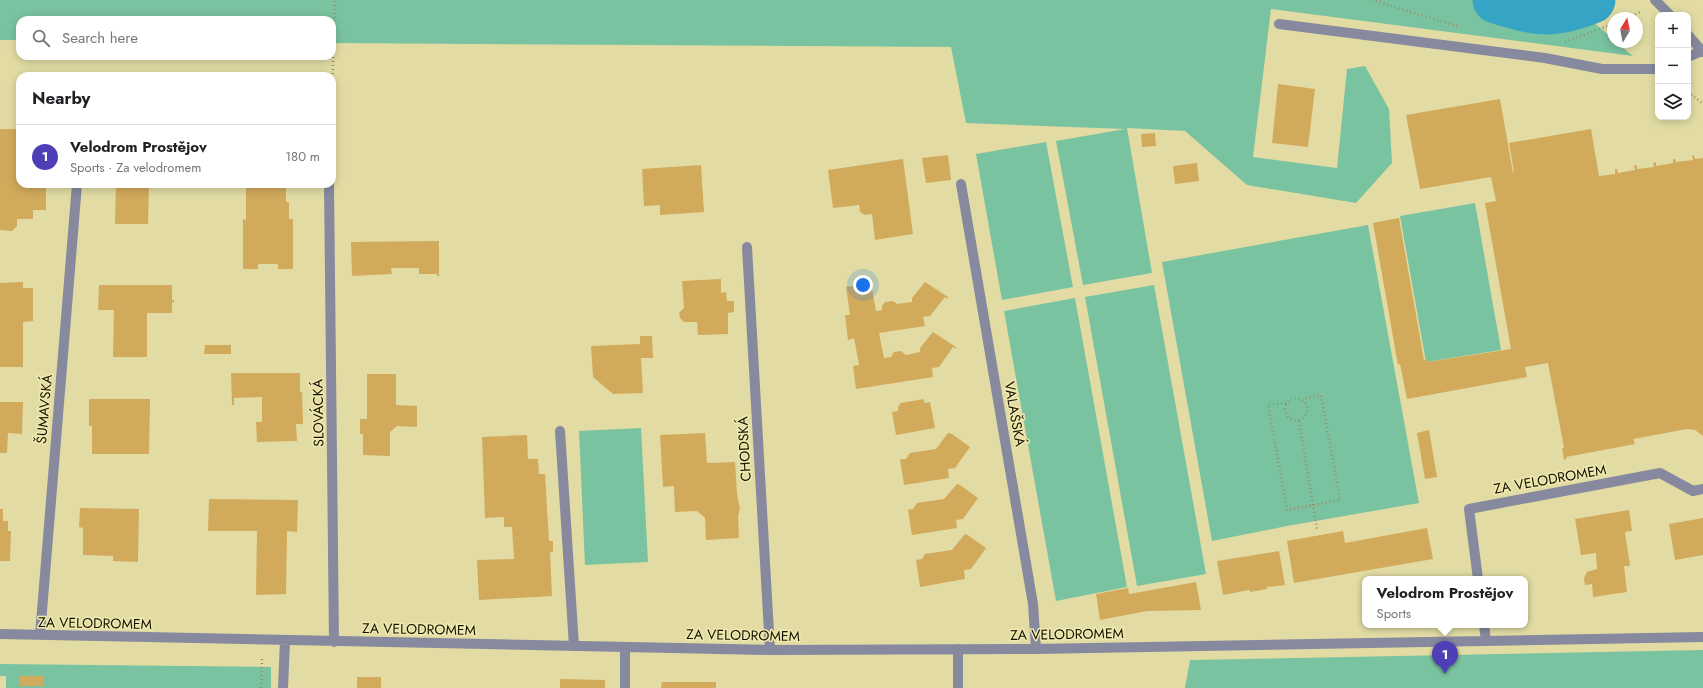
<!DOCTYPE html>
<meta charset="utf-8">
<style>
:root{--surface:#fff;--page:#f2f2f2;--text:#202124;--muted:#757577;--line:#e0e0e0;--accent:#4e3fb6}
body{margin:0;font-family:Jost,sans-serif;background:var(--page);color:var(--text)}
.controls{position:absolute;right:12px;top:12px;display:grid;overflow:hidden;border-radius:8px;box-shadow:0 2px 10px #0003}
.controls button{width:36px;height:36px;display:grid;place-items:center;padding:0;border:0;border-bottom:1px solid var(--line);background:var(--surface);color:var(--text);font:20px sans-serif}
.compass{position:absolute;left:1607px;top:12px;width:36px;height:36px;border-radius:50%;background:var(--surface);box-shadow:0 2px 10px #0003;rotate:10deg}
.you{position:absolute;left:863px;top:285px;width:14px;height:14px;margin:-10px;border:3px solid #fff;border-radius:50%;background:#1a73e8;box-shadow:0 0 0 6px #1a73e833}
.badge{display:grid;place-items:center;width:26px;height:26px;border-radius:50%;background:var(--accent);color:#fff;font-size:13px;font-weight:700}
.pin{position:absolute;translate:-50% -33px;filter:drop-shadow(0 1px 2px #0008)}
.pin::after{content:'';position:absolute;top:21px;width:14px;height:12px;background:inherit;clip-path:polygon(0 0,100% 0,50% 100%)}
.popup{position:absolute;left:1362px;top:576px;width:166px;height:52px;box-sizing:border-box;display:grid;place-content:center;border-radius:8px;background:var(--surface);filter:drop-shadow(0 1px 3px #0005);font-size:13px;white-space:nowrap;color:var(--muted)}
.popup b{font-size:15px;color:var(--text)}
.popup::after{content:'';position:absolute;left:50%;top:100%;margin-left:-8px;border:8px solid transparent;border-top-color:var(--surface)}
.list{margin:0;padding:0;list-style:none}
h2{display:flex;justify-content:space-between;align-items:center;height:52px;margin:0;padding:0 16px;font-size:17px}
h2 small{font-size:13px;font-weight:400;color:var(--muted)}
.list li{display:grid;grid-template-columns:26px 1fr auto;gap:12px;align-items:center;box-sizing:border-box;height:64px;padding:0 16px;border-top:1px solid var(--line)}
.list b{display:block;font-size:15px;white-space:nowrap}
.list p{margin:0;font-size:13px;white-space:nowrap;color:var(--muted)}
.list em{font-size:13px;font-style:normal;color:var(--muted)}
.icon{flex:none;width:22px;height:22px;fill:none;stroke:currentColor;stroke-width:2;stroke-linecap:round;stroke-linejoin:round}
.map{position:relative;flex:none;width:1703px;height:688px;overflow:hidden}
.search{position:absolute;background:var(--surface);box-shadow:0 2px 10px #0003;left:16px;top:16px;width:320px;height:44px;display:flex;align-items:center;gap:10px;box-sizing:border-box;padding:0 14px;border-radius:12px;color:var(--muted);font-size:15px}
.panel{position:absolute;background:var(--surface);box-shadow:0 2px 10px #0003;left:16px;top:72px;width:320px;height:116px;border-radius:12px}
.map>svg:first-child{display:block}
.green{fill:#7ac3a0}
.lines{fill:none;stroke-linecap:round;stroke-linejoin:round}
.river{stroke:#35a4c5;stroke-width:47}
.building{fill:#d2aa5b}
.path{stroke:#969167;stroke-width:2.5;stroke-dasharray:1 3;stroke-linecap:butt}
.service{stroke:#87899f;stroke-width:10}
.minor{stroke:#87899f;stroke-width:10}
.tertiary{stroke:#87899f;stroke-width:10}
.tertiary-bridge{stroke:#87899f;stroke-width:10}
.labels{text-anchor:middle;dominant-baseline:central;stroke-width:3;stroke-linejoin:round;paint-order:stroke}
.street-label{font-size:14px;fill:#151200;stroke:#f0e9b0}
</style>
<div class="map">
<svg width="1703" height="688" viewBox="0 0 1703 688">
<rect width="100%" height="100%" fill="#e2dca4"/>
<path class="green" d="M0 0H1568L1613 39V42H1616L1633 56 1271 9 1253 157 1337 168 1347 69 1365 66 1389 109 1392 163 1356 203 1247 185 1185 131 1127 128 1152 273 1083 285 1056 141 1125 129 966 123 951 47 332 43V20H20V40H0Z
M1046 142 1073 287 1002 300 976 154Z
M1475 203 1501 350 1426 362 1400 216Z
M1368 225 1419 503 1287 526 1212 541 1162 262Z
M1154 285 1206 574 1137 586 1085 297Z
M1075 298 1127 587 1056 601 1004 311Z
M641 428 648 562 585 565 579 431Z
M1703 650V688H1185L1190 660Z
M0 664 271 667V688H6V676H0Z"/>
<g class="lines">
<path class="river" d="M1496 0C1535 13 1553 16 1592 0"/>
</g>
<path class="building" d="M1278 84 1315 89 1308 147 1272 143Z
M1500 99 1513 173 1514 172 1509 143 1591 129 1599 176 1615 174V169H1617L1618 173 1635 170 1634 166 1637 165V169L1654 167 1653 163 1656 162V166L1673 163V159H1675L1676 162 1693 160 1692 156 1694 155 1695 159 1703 158V436L1695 430 1687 429 1633 439 1635 444 1566 457V459L1564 460 1562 448H1564L1548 363 1525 367 1527 377 1407 399 1400 364 1398 365 1373 223 1399 218 1424 360 1427 359V362L1511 349 1485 203 1496 201 1491 177 1420 189 1406 115Z
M0 129H20V184H46V210H33V219H17V226L12 231 0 230Z
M1155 133 1156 146 1142 147 1141 134Z
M948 155 951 180 926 183 922 158Z
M903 159 913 234 875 240 872 214 865 215 860 212 859 205 833 208 828 170Z
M1197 163 1199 181 1175 184 1173 166Z
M701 165 704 212 660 215V205L644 206 642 169Z
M116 184H149L148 224H115Z
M246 184H289V186H291V188H286V202H289V219H293V269H278V264H258V269H243V219L246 220Z
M439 241V276H437V274H419V268H391L392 274 352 276 351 242Z
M721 279V293L726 292 727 301H734V312L728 313V334L698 335 697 322H684L680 318 679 313 684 308 682 281Z
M23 282V288H33V321L23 322V367H0V283Z
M925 282 948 297V299L945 297 930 316 923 317 925 326 879 333 884 358 891 357 894 352 901 351 906 355 920 352V348L933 332 956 347V349L953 347 939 367 932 368 933 377 856 389 853 366 859 365 854 338 848 340 845 315H850L846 287 871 283 876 311 882 310V306L885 302 893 301 897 304 912 302V298Z
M99 285H172V300H174V303L172 302V313H147V357H113L114 310H98Z
M640 336H652L653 358H641L643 393 613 394 593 377 591 346 640 344Z
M205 345H231V354H204Z
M231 373H300V392H302L303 424H296L297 441 257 442 256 422H262V397L234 398V405H232Z
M367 374H396V405L417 406V427L397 426 390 432V456L363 455V434H360V419H367Z
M89 399H150L149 454H92V426H89Z
M924 399V403L930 402 935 428 896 435 892 412 898 411V407L901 403Z
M0 402H23L22 434 8 433 7 453H0Z
M1429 430 1437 477 1425 479 1417 433Z
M705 433 707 463 735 462 737 494 740 508 738 516 739 538 706 540 705 518 697 511 675 512 674 486 663 487 660 435Z
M948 433 952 434 970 447 955 468 948 469 949 478 904 485 900 459H906L910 453 936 449Z
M527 435 528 459H538L539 474H545L549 541H553V552H550L552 596 479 600 477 560 514 559 512 527H504V517L485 518 482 437Z
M957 484 960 485 978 498 963 519 956 520 957 528 912 535 908 510 913 509 917 503 944 499Z
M209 499 298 500 297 532 287 531 286 594 256 595 257 531H208Z
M80 508 139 509 138 562 113 561V556L83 555V528L79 527Z
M0 509H3V521H8V531H11L10 561H0Z
M1629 510 1632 531 1625 532 1630 566H1624L1627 592 1593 597 1592 584 1585 585 1584 578 1587 572 1597 569 1596 553 1581 555 1575 519Z
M1703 518V555L1675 560 1669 524Z
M1427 528 1433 559 1294 583 1287 541 1343 531 1345 543Z
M966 534 986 548 971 569 964 570 965 579 920 587 916 560 922 559 925 554 952 550 964 535Z
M1279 551 1285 585 1267 587V589L1250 592 1249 590 1223 595 1217 561Z
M1196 582 1201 610 1147 611 1100 620 1096 594 1128 588 1129 594Z
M19 676H43V686H19Z
M357 677H381V688H357Z
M560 679 605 680V688H560Z
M662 682H716V688H661Z"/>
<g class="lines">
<path class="path" d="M1372 0 1460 27
M1628 18 1642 11
M1565 42 1613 24
M1688 92 1703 104
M332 94 335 0
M1285 409a11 11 0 1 1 22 0a11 11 0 1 1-22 0Z
M1286 403 1268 405 1287 510 1340 500 1321 395 1303 399
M1299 421 1317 529
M261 688 262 659"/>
<path class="service" d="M1279 24 1545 58 1602 69H1658
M1688 57 1702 51
M560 431 574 646"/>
<path class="minor" d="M329 184 334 642
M961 184 1033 604 1036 649
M747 247 770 650
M1478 579 1469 509 1660 473 1693 491 1703 489
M1484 625 1486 641
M0 634 770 650 1036 649 1703 637
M40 635 77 184
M283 688 285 641
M625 688V647
M958 688V649"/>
<path class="tertiary" d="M1688 35 1703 52"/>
<path class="tertiary-bridge" d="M1655 0 1670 15"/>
</g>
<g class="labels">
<g class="street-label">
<text transform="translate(44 409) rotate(-85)">ŠUMAVSKÁ</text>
<text transform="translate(318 413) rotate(-91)">SLOVÁCKÁ</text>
<text transform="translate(1015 414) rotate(80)">VALAŠSKÁ</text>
<text transform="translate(744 449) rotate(-93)">CHODSKÁ</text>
<text transform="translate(1550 479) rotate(-10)">ZA VELODROMEM</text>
<text transform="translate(95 623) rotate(1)">ZA VELODROMEM</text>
<text transform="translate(419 629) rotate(1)">ZA VELODROMEM</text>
<text transform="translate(1067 634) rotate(-1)">ZA VELODROMEM</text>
<text transform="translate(743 635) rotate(1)">ZA VELODROMEM</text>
</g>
</g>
</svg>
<div class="controls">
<button>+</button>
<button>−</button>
<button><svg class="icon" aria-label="layers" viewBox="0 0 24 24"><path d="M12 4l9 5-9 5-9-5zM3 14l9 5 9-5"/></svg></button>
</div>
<svg class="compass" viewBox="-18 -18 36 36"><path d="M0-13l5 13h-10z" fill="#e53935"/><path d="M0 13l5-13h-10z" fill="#757577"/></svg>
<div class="you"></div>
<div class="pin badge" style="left:1445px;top:674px">1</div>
<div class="popup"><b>Velodrom Prostějov</b>Sports</div>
<div class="search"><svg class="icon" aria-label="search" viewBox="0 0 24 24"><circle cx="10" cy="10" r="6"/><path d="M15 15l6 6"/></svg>Search here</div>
<section class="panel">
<h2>Nearby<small></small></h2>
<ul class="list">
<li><span class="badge">1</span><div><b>Velodrom Prostějov</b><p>Sports · Za velodromem</p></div><em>180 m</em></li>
</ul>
</section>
</div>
